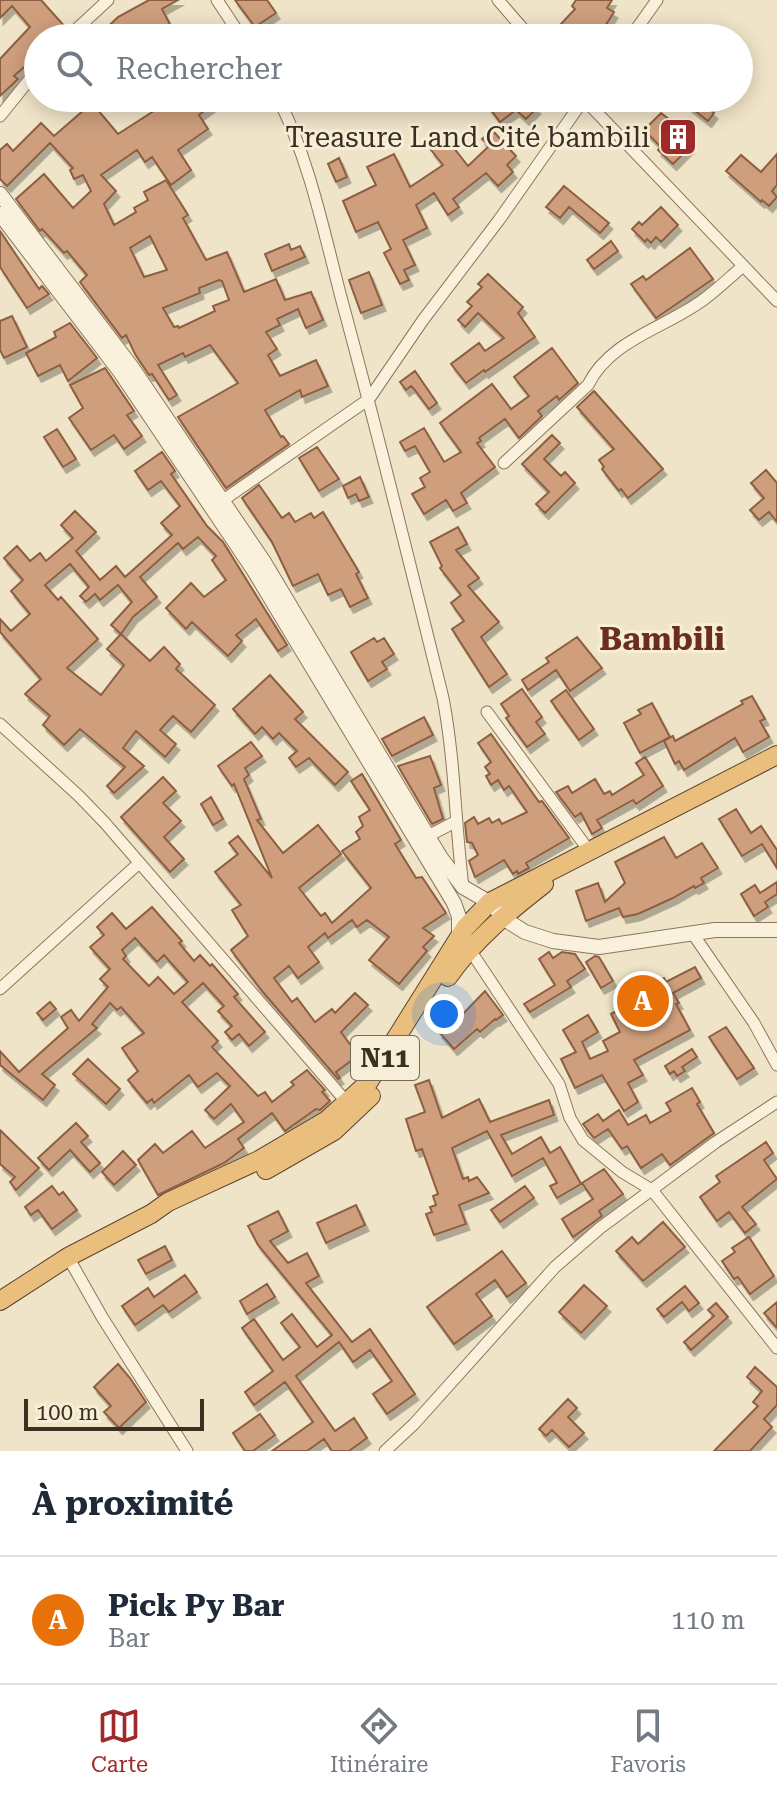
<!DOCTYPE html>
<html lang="fr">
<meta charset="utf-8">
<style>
:root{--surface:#fff;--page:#f2f2f3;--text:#1f2937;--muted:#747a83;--line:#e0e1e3;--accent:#9e2a2b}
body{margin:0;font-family:"Roboto Serif",serif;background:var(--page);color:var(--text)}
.scale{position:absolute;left:24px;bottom:20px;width:180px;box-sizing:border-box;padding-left:8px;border:4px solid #3d2e20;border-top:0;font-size:22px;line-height:28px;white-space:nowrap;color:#3d2e20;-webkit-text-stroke:6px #f7eed8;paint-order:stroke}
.you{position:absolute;left:444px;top:1014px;width:28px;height:28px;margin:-20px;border:6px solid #fff;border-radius:50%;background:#1a73e8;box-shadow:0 0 0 12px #1a73e833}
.badge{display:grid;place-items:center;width:52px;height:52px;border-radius:50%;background:var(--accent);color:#fff;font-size:26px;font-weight:700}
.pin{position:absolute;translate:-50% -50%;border:4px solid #fff;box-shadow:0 2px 8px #0006}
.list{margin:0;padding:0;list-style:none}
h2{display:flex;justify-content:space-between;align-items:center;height:104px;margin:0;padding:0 32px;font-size:34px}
h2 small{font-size:26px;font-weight:400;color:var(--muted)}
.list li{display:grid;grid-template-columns:52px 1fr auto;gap:24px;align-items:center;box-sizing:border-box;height:128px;padding:0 32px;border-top:2px solid var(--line)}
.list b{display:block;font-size:30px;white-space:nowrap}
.list p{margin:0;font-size:26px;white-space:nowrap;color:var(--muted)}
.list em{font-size:26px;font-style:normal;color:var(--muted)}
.icon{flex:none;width:44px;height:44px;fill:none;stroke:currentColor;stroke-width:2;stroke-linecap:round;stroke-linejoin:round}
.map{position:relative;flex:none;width:777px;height:1451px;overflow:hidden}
.search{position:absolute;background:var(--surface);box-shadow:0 4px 20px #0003;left:24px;right:24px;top:24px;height:88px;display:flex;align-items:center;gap:20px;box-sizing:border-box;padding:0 28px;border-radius:44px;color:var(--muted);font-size:30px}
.sheet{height:232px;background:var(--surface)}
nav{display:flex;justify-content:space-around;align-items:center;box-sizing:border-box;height:112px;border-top:2px solid var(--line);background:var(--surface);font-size:22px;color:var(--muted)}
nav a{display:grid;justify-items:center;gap:4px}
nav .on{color:var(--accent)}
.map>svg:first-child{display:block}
.building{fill:#cf9f7d;stroke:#8d5f41;stroke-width:2;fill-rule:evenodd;filter:url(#shadow)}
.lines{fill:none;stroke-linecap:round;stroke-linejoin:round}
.minor-casing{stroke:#8d765c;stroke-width:13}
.tertiary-casing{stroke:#8d765c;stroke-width:16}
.trunk-casing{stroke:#5b4430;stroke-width:20}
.minor{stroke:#faf1dc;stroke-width:11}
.tertiary{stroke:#faf1dc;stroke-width:14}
.trunk{stroke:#eabe7c;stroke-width:18}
.labels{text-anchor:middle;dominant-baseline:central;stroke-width:6;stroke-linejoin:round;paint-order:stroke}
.shield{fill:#f7eed8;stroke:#756857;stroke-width:2}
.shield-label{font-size:26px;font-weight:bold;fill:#3d2e20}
.poi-label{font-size:28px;fill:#3d2e20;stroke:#f7eed8;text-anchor:end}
.quarter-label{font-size:32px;font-weight:bold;fill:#6b2e1e;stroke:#f7eed8}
</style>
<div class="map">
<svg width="777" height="1451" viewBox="0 0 777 1451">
<defs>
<filter id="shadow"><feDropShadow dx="3.5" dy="6" stdDeviation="0" flood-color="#0004"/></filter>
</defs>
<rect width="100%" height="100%" fill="#f0e4c8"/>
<path class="building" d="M0 0H41L66 28 54 38H38V61H31L14 76 18 79 0 96V59L30 27 12 6 0 18Z
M149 0H178L162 9 177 38H136L132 32 126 38H96L118 17Z
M235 0H267L276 13 255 27Z
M576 0H612L607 8 614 12 602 31 611 38H548L575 9 572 6Z
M174 98H222L199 115 208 129 178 150 191 170 171 185 152 157 145 162 137 150 101 175 116 191 104 204 114 225 136 212 134 208 148 200 144 192 166 180 188 215 183 218 206 260 227 252 244 292 276 279 285 300 311 292 323 320 306 328 298 309 277 319 280 325 266 332 277 349 268 355 280 376 316 360 328 386 302 397 300 390 265 410 281 437 283 436 289 444 226 488 178 417 238 383 210 345 185 357 183 353 158 365 177 395 169 400 152 374 149 375 135 354 126 335 122 338 80 282 87 275 67 251 64 253 42 229 40 231 16 199 44 174 73 208 91 191 83 175 74 179 70 170 73 168 50 143 7 186 0 179V150L7 144 13 151 41 123 54 136 92 103 118 134ZM150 236 167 270 144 277 130 248ZM219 280 222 281 229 300 213 306 215 311 179 328 178 326 174 327 163 308 200 293 199 288Z
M490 98H526L537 108 526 119 516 110 500 122 485 102Z
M689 98H695L714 113 708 121 685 103Z
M661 113 688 134 682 139 690 147 673 164 658 150 661 147 644 130Z
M492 130 516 156 507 165 513 172 498 186 486 173 453 199 459 207 448 215 434 193 416 205 427 228 403 240 415 265 404 270 409 280 400 284 384 253 391 249 378 222 356 232 343 201 376 185 367 167 394 154 410 187 443 165 431 150 446 138 468 166 489 146 482 139Z
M777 154V185L772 191 777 197 769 206 762 200 761 202 726 171 741 155 761 172Z
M339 158 347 177 336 182 328 164Z
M564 186 609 223 600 233 569 207 560 218 546 207Z
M661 207 678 225 661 242 656 237 651 243 647 239 645 242 632 229 639 222 642 225Z
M0 231 39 289 42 286 49 294 27 308 0 267Z
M611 241 618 251 594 269 587 260Z
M289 244 291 250 300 246 305 257 272 271 265 254Z
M690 248 713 279 656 318 631 284 643 276 646 280Z
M369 272 382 305 361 313 349 280Z
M488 274 523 307 518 313 535 337 485 372 484 370 466 383 451 364 479 343 485 351 504 338 478 313 465 327 458 320 472 306 467 302 482 287 478 284Z
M12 316 27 347 4 358 0 350V321Z
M70 323 97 358 68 381 60 365 38 376 26 353 56 337 54 332Z
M552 348 578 383 559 400 557 396 538 411 542 416 519 438 505 419 479 438 481 441 477 443 495 467 461 493 467 503 453 511 446 500 424 514 412 494 425 487 420 478 430 472 415 446 405 451 400 442 424 428 444 462 461 452 440 423 492 384 511 409 529 396 514 377Z
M105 368 134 411 127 415 142 436 124 449 114 435 91 450 69 418 83 408 70 385Z
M415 371 437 403 429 409 414 389 411 386 406 390 400 382Z
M594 391 663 469 628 498 621 489 619 491 602 469 604 467 599 460 614 449 577 407Z
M57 429 76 459 63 467 44 437Z
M552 435 560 443 544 459 561 476 565 472 575 483 545 513 536 504 549 492 522 464Z
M317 447 339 479 319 491 299 458Z
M162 452 175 471 171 474 207 526 223 542 287 645 278 651 256 619 236 635 242 641 228 656 192 622 186 629 166 608 191 583 204 597 226 580 212 560 216 556 198 537 183 549 178 543 140 577 157 597 133 617 121 634 150 661 164 647 180 664 176 669 215 705 191 732 173 716 160 730 176 744 165 757 136 731 123 748 144 766 114 793 107 786 125 767 80 729 64 745 43 725 50 716 25 694 41 679 0 632V619L11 631 30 614 11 591 23 580 4 558 17 546 30 561 40 553 46 561 73 538 61 525 75 511 96 532 76 551 100 580 116 566 125 577 172 535 161 523 180 506 161 481 148 490 135 471ZM70 564 89 587 80 596 86 602 95 594 100 600 118 585 132 602 111 625 121 634 107 649 124 665 101 695 67 668 98 639 61 597 58 600 45 585Z
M766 470 777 483V522L769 512 759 520 750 510 764 498 751 483Z
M360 477 369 497 359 501 356 494 348 498 343 486Z
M259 485 282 518 289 513 295 522 311 513 314 518 323 512 359 572 356 574 368 598 350 607 341 589 328 595 318 574 293 586 272 542 242 498Z
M458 527 467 544 456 550 479 578 468 586 499 622 481 637 507 674 489 687 452 629 464 621 451 603 461 595 440 568 442 566 430 542Z
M577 637 602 668 570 691 556 670 528 690 522 680 549 662 546 658Z
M374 638 377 642 384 638 394 654 382 662 387 669 368 681 351 652Z
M270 675 303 712 295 719 348 772 335 785 309 758 296 767 289 758 297 751 279 733 273 739 262 727 255 734 233 709Z
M522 689 542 717 536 722 545 734 527 747 506 718 509 716 501 704Z
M566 690 594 729 579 740 551 701Z
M752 696 765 719 760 721 769 737 743 752 735 738 684 770 679 761 675 764 664 741 673 736 675 741 743 704 741 701Z
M652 703 670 737 640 753 624 723 641 714 638 710Z
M424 717 433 735 392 756 382 739Z
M491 734 539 802 542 801 569 838 526 863 529 868 518 874 517 871 513 874 504 860 475 877 469 861 478 855 472 843 467 842 465 823 474 817 478 824 489 818 492 823 499 819 502 824 527 812 509 786 504 790 498 780 491 785 486 776 490 774 485 767 491 762 478 743Z
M251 742 262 756 245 768 249 775 244 779 261 819 257 820 283 853 318 825 341 854 299 888 321 916 325 913 332 923 371 888 342 851 360 839 356 832 363 826 359 817 370 810 351 781 362 774 401 840 395 844 416 878 422 877 446 913 423 928 434 936 423 947 427 951 399 984 369 960 389 937 367 920 357 927 352 920 328 938 325 933 308 947 319 962 298 978 289 966 274 978 292 1002 297 998 315 1022 332 1009 335 1013 355 993 368 1005 341 1032 361 1059 368 1054 370 1057 359 1072 351 1061 336 1072 340 1078 338 1079 262 991 231 950 248 936 232 910 241 905 215 872 238 854 229 843 238 836 272 878 234 784 232 786 218 766Z
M430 756 441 785 434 788 443 819 432 824 398 766Z
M645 757 663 786 636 804 633 800 597 820 602 828 592 834 581 813 575 817 556 792 568 786 572 793 595 779 604 794 610 791 612 795 644 775 636 763Z
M163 777 176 791 163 803 181 821 164 837 184 859 170 872 121 817Z
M211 797 223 819 213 825 201 804Z
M736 809 751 833 761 826 777 850V868L762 844 742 856 719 819Z
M664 837 676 858 702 843 718 868 701 878 704 883 695 888 694 886 673 898 638 914 623 917 619 908 586 921 576 891 598 883 605 902 625 883 615 862Z
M777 882V894L765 902 768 907 754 916 741 894 755 885 760 893Z
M152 907 182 941 179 943 194 961 200 955 210 966 212 964 238 994 234 997 265 1032 249 1046 239 1034 232 1040 225 1032 232 1026 218 1011 224 1006 203 983 182 1002 218 1041 212 1047 258 1096 265 1092 272 1102 294 1085 291 1082 307 1070 325 1090 322 1092 330 1101 320 1110 316 1109 285 1131 272 1113 238 1139 244 1148 224 1163 158 1195 138 1160 155 1144 163 1153 192 1131 205 1148 244 1122 231 1104 214 1119 205 1110 230 1086 217 1073 198 1087 189 1075 154 1103 152 1099 147 1103 128 1080 138 1071 122 1048 144 1033 121 1007 117 1010 110 1003 92 1024 97 1028 42 1074 55 1085 43 1100 0 1065V1051L19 1072 68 1028 61 1017 71 1010 79 1021 108 987 100 979 110 969 90 947 104 935 97 927 112 913 126 929ZM135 938 157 962 164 955 188 982 174 994 158 977 149 986 123 959 126 956 122 950Z
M549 952 553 958 562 952 575 954 585 969 567 981 571 987 530 1012 524 1004 555 985 539 959Z
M595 956 599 957 613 981 601 988 586 962Z
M695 967 701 978 673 993 679 1003 676 1004 690 1030 634 1060 643 1075 628 1083 638 1102 624 1111 602 1075 575 1088 561 1059 576 1052 563 1030 588 1015 598 1032 582 1042 590 1059 608 1051 603 1041 620 1032 611 1014 637 1000 634 994 664 978 666 982Z
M485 991 503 1015 496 1020 495 1019 480 1032 477 1029 454 1049 439 1032 453 1020 455 1022Z
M50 1002 56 1009 43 1020 37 1013Z
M726 1027 754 1068 737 1079 709 1037Z
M692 1049 697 1057 682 1067 685 1071 677 1076 674 1071 670 1074 665 1066Z
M88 1059 120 1089 106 1104 73 1074Z
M429 1080 442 1118 479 1099 490 1122 549 1100 554 1115 501 1135 512 1154 541 1137 550 1153 560 1147 581 1184 557 1198 550 1186 557 1183 543 1158 512 1176 487 1131 452 1148 463 1179 468 1177 469 1181 477 1177 489 1193 459 1205 466 1224 434 1235 426 1214 432 1212 430 1207 436 1205 433 1196 438 1194 422 1149 416 1151 406 1119 425 1112 415 1085Z
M692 1088 700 1102 697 1104 714 1133 670 1165 662 1154 641 1168 627 1146 622 1149 608 1129 594 1138 583 1124 598 1114 603 1121 619 1110 628 1125 646 1115 650 1123 671 1111 666 1103Z
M76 1123 88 1136 81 1142 100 1163 90 1172 70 1150 49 1170 38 1158Z
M0 1130 39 1168 16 1190 10 1182 15 1177 0 1164Z
M766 1142 773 1153 764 1160 777 1179 742 1207 756 1224 745 1233 729 1212 717 1221 700 1197 720 1182 716 1176Z
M123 1151 136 1165 114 1185 102 1172Z
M604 1169 623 1194 599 1211 602 1216 573 1237 562 1219 593 1199 582 1183Z
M52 1186 59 1195 63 1192 77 1210 52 1229 38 1210 31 1215 25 1207Z
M525 1186 534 1198 500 1222 491 1210Z
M356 1205 365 1225 326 1243 317 1223Z
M278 1211 288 1231 270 1241 288 1263 307 1253 319 1276 306 1283 352 1342 370 1329 415 1394 387 1414 373 1394 392 1381 370 1350 353 1362 339 1342 296 1376 335 1431 354 1418 367 1438 349 1451H332L324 1439 307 1451H272L313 1422 285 1382 254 1405 245 1392 273 1371 242 1328 254 1319 283 1360 300 1347 281 1323 292 1314 317 1347 332 1335 258 1245 248 1226Z
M663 1222 685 1247 643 1281 616 1251 632 1237 638 1244Z
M749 1237 774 1276 750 1294 738 1277 734 1279 722 1261 735 1252 732 1248Z
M165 1246 172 1260 146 1274 138 1260Z
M502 1251 526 1283 507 1297 495 1280 476 1294 492 1316 454 1344 427 1307Z
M185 1275 197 1292 169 1312 163 1305 135 1325 122 1306 148 1288 154 1297Z
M267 1284 275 1297 247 1314 240 1301Z
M584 1285 607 1306 581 1333 559 1312Z
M685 1286 699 1303 689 1311 682 1302 664 1317 657 1309Z
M777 1302V1328L764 1313Z
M716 1303 728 1317 691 1350 684 1342 714 1316 708 1310Z
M118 1364 130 1378 146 1402 119 1428 104 1412 111 1406 94 1387Z
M755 1367 777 1387V1405L764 1419 772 1427 750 1451H714L758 1406 753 1402 762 1391 747 1377Z
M568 1399 577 1408 568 1417 584 1433 569 1447 552 1430 546 1436 539 1429Z
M260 1414 275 1435 253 1451H245L233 1433Z"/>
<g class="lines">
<g class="minor-casing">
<path id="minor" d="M217 0 242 38
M498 0 531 38
M67 38 108 0
M630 38 657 0
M278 98C310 161 324 233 342 301 378 433 410 565 443 698 455 760 455 823 463 887
M583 98 777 301
M0 116 38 69
M504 463 588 385C610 340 665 328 703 300 717 290 729 278 742 267
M222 501 369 399 423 320 499 220 584 99
M487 712 590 852
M0 724 79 796 105 823 350 1106
M428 836 455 822
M693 934 754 1023 777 1065
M470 950 559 1084 570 1118 583 1140 622 1172 652 1190 777 1348
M0 989 138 864
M68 1257 102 1317 187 1451
M385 1451 414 1424 555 1267 600 1228 716 1142 777 1102"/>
</g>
<g class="tertiary-casing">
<path id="tertiary" d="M0 194 131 366 264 562 441 858 463 887 494 905 501 917 525 932 553 941 599 947 715 930H777
M0 214 121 373 253 569 454 903 459 917V940"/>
</g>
<g class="trunk-casing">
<path id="trunk" d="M448 977C474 940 508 912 544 884
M266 1170 334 1131 371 1096
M0 1301 68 1257 151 1214 168 1202 259 1160 327 1120 368 1083 465 928 490 902 777 755"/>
</g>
<use href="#minor" class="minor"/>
<use href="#tertiary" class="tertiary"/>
<use href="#trunk" class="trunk"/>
</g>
<defs>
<g id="building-square" transform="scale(2)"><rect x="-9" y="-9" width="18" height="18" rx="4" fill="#9e2a2b" stroke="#f7eed8"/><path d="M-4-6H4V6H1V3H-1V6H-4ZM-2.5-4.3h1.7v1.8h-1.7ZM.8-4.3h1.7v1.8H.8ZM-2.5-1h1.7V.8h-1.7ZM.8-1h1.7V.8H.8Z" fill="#fff"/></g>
</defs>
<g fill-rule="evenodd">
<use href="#building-square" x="678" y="137"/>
</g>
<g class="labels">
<rect class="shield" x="351" y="1036" width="68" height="44" rx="6"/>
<g class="shield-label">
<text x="385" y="1058">N11</text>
</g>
<g class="poi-label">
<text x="650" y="137">Treasure Land Cité bambili</text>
</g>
<g class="quarter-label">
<text x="662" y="639">Bambili</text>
</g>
</g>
</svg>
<div class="scale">100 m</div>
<div class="you"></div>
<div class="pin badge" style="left:643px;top:1001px;background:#e8710a">A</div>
<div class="search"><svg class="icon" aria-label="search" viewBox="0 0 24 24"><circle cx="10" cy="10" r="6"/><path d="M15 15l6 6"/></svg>Rechercher</div>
</div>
<section class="sheet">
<h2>À proximité<small></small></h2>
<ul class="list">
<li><span class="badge" style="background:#e8710a">A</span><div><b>Pick Py Bar</b><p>Bar</p></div><em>110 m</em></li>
</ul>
</section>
<nav>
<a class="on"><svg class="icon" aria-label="map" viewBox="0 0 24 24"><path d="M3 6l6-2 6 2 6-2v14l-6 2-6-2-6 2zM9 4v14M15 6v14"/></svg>Carte</a>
<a><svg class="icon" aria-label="directions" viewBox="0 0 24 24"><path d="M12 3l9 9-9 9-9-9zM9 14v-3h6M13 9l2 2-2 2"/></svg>Itinéraire</a>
<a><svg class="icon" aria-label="saved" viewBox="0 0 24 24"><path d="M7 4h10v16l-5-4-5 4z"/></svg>Favoris</a>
</nav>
